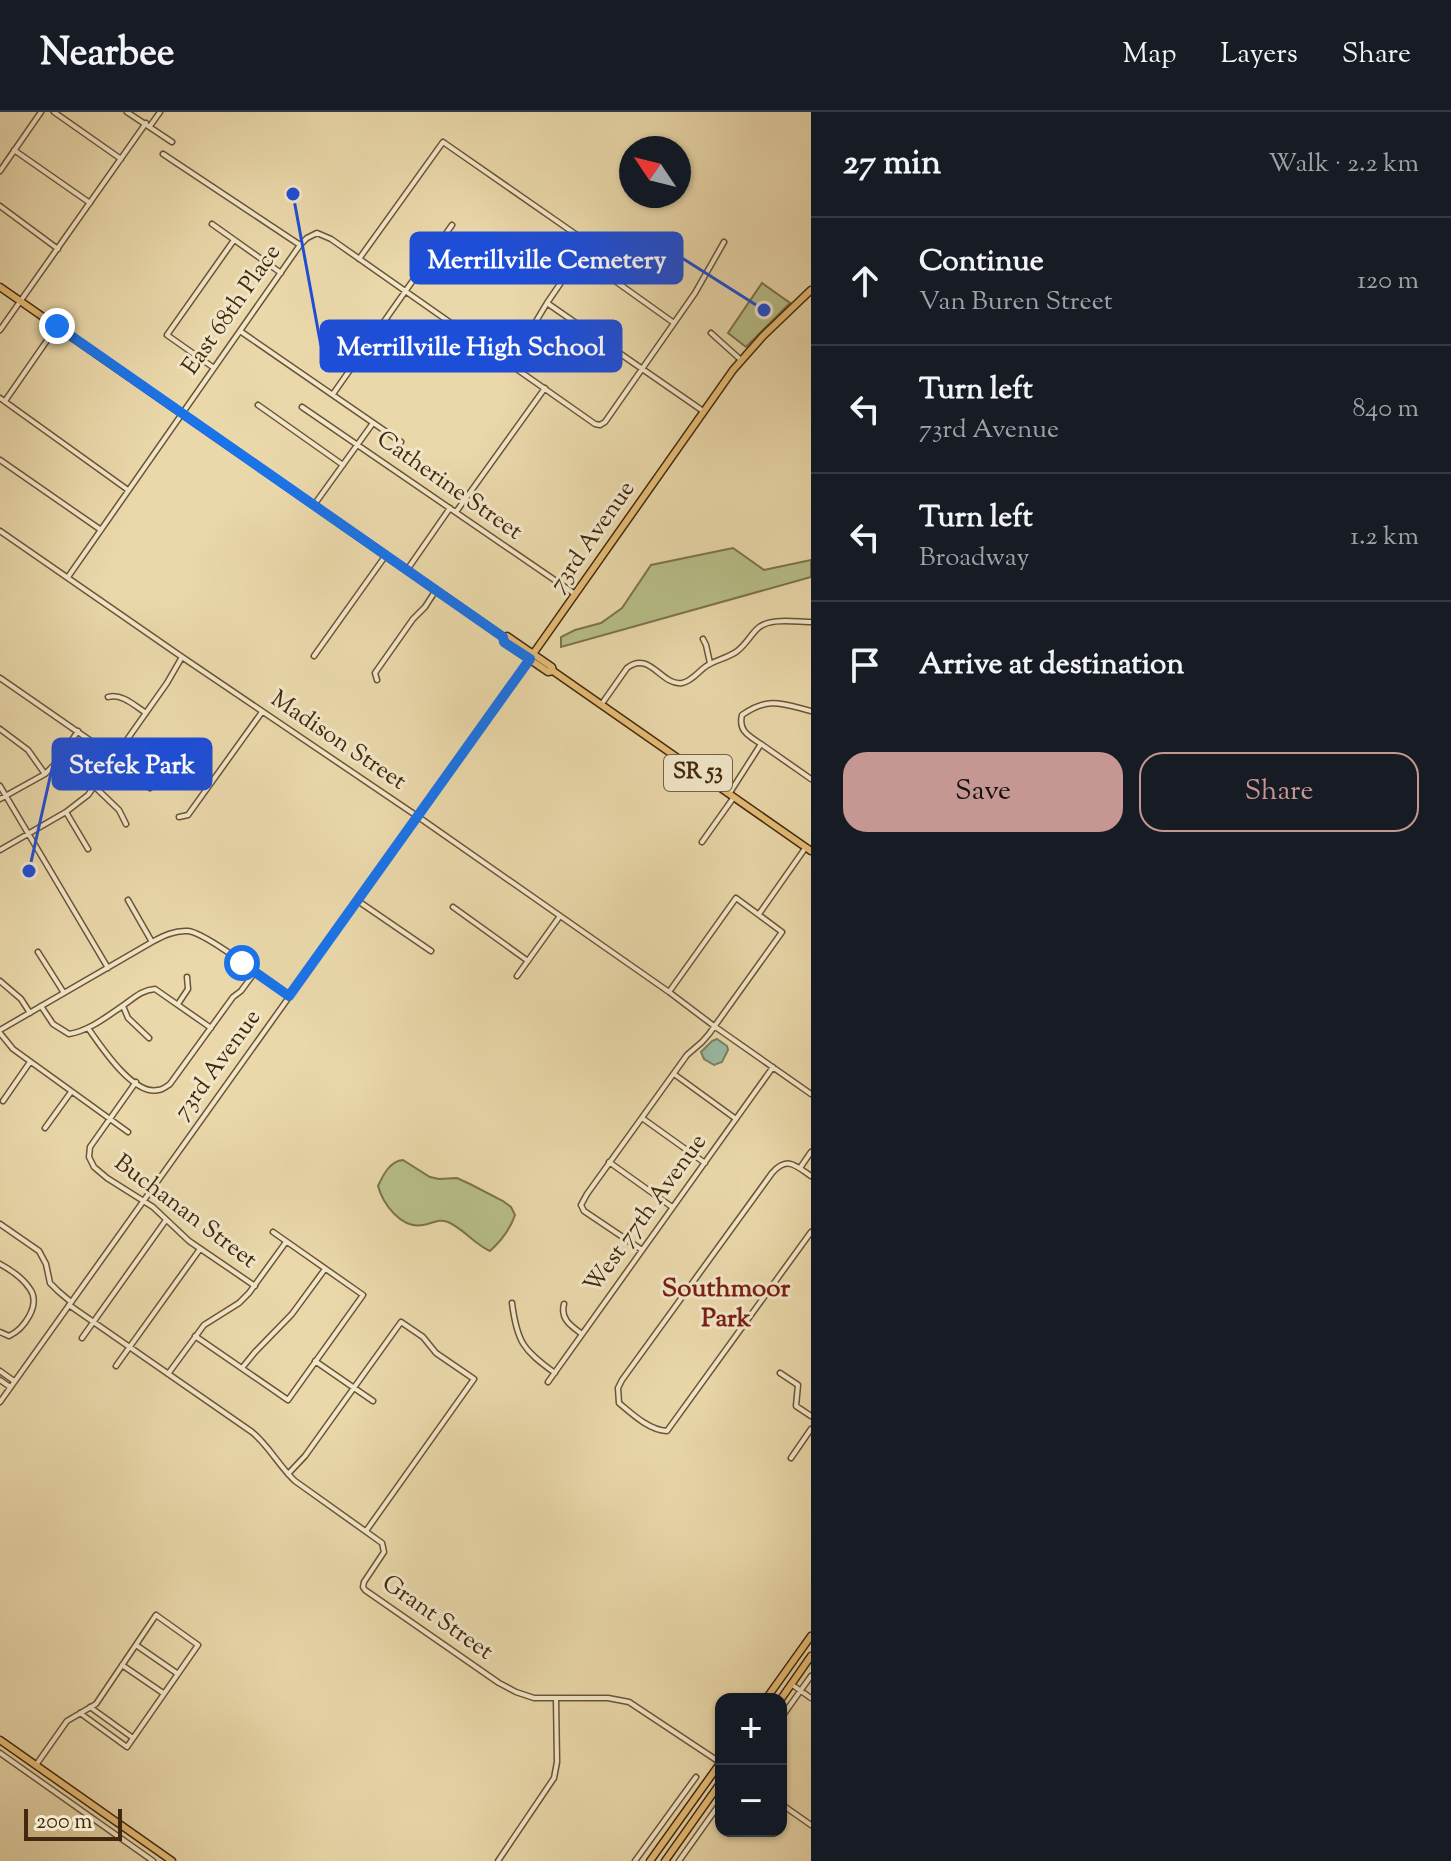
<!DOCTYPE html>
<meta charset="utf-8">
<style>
:root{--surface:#171b24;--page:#20242c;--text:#f1f3f6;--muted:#9ea1a6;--line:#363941;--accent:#c59692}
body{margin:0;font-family:"Sorts Mill Goudy",serif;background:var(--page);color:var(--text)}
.controls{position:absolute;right:24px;bottom:24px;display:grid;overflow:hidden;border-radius:16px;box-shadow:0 2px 6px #0004}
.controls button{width:72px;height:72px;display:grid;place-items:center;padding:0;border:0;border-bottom:2px solid var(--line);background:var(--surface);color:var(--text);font:40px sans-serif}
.compass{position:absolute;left:619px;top:24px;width:72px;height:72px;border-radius:50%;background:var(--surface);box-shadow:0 2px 6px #0004;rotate:305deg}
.scale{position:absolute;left:24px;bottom:20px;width:98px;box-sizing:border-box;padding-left:8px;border:4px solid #41280f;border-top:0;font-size:22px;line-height:28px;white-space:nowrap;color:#41280f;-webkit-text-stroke:6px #f1e6c8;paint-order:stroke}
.stop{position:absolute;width:24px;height:24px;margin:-18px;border:6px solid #1a73e8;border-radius:50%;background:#fff}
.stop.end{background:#1a73e8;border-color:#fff;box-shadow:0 2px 8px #0008}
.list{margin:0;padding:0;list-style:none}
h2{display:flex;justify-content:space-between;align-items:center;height:104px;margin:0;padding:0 32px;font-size:34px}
h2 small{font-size:26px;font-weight:400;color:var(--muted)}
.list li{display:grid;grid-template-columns:52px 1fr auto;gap:24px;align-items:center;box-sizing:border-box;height:128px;padding:0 32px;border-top:2px solid var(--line)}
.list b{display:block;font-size:30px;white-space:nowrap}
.list p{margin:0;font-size:26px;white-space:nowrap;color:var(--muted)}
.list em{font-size:26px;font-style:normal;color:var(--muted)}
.actions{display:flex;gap:16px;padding:24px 32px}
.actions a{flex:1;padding:18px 0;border:2px solid var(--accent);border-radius:24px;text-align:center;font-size:28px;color:var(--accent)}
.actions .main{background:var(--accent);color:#111}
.icon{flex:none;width:44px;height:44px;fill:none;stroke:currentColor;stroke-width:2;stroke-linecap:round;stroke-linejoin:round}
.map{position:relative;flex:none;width:811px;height:1749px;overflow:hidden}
header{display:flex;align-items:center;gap:48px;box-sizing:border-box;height:112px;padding:0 40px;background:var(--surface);border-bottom:2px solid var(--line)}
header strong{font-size:38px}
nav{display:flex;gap:44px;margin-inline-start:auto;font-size:28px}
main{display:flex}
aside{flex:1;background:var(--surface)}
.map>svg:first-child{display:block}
.green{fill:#b7be88;stroke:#7c734c;stroke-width:2}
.water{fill:#99bba3;stroke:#768068;stroke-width:2}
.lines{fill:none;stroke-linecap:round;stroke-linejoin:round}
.minor-casing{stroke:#6b5436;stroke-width:7}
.major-casing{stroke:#41280f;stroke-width:9}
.minor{stroke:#f1e6c8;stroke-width:4}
.major{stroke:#e5bc75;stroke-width:6}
.route{stroke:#1a73e8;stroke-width:10}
.labels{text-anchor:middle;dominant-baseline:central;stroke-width:6;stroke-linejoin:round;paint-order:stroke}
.shield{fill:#f1e6c8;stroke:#766146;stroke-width:2}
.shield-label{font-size:22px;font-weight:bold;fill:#41280f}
.street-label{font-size:24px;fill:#41280f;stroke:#f1e6c8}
.neighbourhood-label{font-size:26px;font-weight:bold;fill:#7a1f14;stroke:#f1e6c8}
.leader{fill:none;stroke:#1d4ed8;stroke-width:3}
.callout-dot{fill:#1d4ed8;stroke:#f1e6c8;stroke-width:3}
.callout{fill:#1d4ed8;stroke:#1d4ed8;stroke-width:3}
.callout-label{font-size:26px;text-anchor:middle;font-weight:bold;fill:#fff}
</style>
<header>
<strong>Nearbee</strong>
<nav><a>Map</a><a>Layers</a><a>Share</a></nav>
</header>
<main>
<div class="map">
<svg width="811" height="1749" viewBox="0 0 811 1749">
<rect width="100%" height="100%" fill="#ead8aa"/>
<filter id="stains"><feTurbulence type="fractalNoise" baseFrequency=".0025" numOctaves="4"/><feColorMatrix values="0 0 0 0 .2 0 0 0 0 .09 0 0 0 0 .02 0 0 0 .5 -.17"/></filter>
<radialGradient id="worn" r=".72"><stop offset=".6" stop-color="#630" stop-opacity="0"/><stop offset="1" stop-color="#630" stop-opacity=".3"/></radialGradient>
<path class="green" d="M762 171 790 191 746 235 728 221Z
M390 208 422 230 406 252 375 230Z
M733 436 764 458 811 448V465L561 535V525L575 518 601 511 622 496 651 453Z
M403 1048 430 1065 439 1067 457 1066 470 1072 503 1089 511 1095 515 1103C510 1118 502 1128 490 1139 474 1132 464 1117 448 1110 438 1106 432 1112 423 1113 401 1117 383 1092 378 1074 383 1063 390 1049 403 1048Z"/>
<path class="water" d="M717 927 727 934 728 938 722 950 714 953 704 947 701 940 712 929Z"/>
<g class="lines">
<g class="minor-casing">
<path id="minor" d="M54 0 121 47
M127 0 172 30
M150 14 160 0
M14 38 90 91
M163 42 300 133
M0 59 41 0
M0 94 58 137
M212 112 281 161
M580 144 674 211
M359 147 443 30 584 128 586 134 547 191 511 251
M547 191 703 299
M0 218 146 11
M240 219 401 330
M711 221 741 248
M214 256 167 223 234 128
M333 282 452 113
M0 286 128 378
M5 289 57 214
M258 293 343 353
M302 295 575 482
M0 348 101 418
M314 393 373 311
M456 400 545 276
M0 419 182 545 417 704 669 880 714 914 811 982
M407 458 450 396
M68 465 300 133 307 126 317 121 331 127 595 312 600 313 605 310 695 181 724 130
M703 527 706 533 710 551
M314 544 386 443
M0 566 114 645 150 676
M377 568 375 561 413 507 425 495 436 478
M108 585C122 581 135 594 146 601
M601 593 627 556C650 538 661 574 682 571 693 569 699 558 708 553 716 548 727 546 736 540 745 534 749 525 757 517 769 505 795 510 811 510
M0 617 28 638 45 662
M761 632 811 667
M0 674 108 856
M95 675 119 698 126 712
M729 682 761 632C749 624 738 619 742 603 769 584 783 592 811 599
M0 687 45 662 57 650 78 619
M66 700 88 737
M179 705 188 703 262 600
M702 730 734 685
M0 738 66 700 88 683 167 571 182 545
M128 788 152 830
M358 789 431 839
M453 795 528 849
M759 802 806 735
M38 840 64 881
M517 864 560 804
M0 869 21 887 30 901
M178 892 188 877 187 865
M41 894 53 912 69 922C88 919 105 906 121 895 133 887 141 878 155 877L211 916
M123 894 128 906 149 926
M88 916C100 933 133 984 158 978 162 978 167 974 170 972L233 885 241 879 255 860
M0 918 152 830C163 824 175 818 188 819 207 821 270 871 289 884
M0 921 13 937 128 1020
M674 962 736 1007
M136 970 90 1035 89 1045 94 1055 107 1066 153 1095 189 1129 255 1174
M3 989 30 950
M642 1006 705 1051
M45 1016 71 980
M609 1050 672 1095
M800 1056 811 1040
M811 1064C795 1053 787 1044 772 1061L622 1268 618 1276 619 1291C632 1302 649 1318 667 1319L811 1120
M0 1112 39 1139 46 1152 50 1171 58 1179 71 1190
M642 1138 584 1099 581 1093 587 1082 687 943 702 930 709 922 782 820 736 786 669 880
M0 1152C11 1158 23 1166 30 1177 41 1193 24 1217 9 1224L0 1220
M512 1191C517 1230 523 1238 555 1261
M564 1192C560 1207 571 1214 582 1222
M69 1193 252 1320C269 1334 279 1354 295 1369L382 1431 384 1440 364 1470 363 1475 365 1478 499 1571 516 1580 534 1586H608L629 1590 721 1651
M195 1224 288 1288 363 1183 273 1120
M82 1226 166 1108
M315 1249 373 1289
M116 1254 200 1137
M242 1256 255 1240 292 1202 325 1157
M0 1259 14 1269
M780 1261 798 1273 796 1294 811 1304
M168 1262 204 1213 239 1191 249 1181 286 1130
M0 1268 10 1275
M548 1270 773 955
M0 1290 531 546
M791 1346 811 1317
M288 1362 305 1344 401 1210 423 1225 436 1241 474 1267 366 1419
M136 1533 178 1562
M122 1553 163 1581
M791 1572 811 1586
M90 1595 133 1626
M781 1606 811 1564
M0 1641 153 1749
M36 1653 67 1609 96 1592 156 1503 198 1533 127 1635 80 1601
M781 1692 811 1713
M498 1749 554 1666 557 1650 556 1587
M635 1749 696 1665
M679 1749 721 1690"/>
</g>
<g class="major-casing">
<path id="major" d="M0 175 499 522 503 525 507 524 552 555 553 559 811 739
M503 525 504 530 548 560 553 559
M533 542 733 258 763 224 811 178
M766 1587 811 1524
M781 1587 811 1544
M0 1628 172 1749
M650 1749 721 1650
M665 1749 721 1670"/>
</g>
<use href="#minor" class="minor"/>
<use href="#major" class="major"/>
</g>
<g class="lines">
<path class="route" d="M57 214 503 525 504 530 530 547 289 884 242 851"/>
</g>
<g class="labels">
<rect class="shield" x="664" y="643" width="68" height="36" rx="6"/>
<g class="shield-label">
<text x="698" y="661">SR 53</text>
</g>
<g class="street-label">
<text transform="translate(232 198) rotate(-55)">East 68th Place</text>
<text transform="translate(449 374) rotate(35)">Catherine Street</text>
<text transform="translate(593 425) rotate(-55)">73rd Avenue</text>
<text transform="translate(338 629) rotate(34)">Madison Street</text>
<text transform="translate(218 953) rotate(-54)">73rd Avenue</text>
<text transform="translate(185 1100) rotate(37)">Buchanan Street</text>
<text transform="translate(646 1102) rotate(-54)">West 77th Avenue</text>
<text transform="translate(437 1506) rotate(35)">Grant Street</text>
</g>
<g class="neighbourhood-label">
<text x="726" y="1177">Southmoor<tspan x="726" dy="30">Park</tspan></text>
</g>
</g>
<path class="leader" d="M764 198L682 146M293 82L321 234M29 759L53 652"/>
<g class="callout-dot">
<circle cx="764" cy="198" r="8"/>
<circle cx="293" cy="82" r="8"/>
<circle cx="29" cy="759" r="8"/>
</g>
<g class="callout">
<rect x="411" y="121" width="271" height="50" rx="8"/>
<rect x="321" y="209" width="300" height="50" rx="8"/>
<rect x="53" y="627" width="158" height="50" rx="8"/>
</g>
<g class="callout-label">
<text x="547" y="156">Merrillville Cemetery</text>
<text x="471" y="243">Merrillville High School</text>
<text x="132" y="661">Stefek Park</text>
</g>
<rect width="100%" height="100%" filter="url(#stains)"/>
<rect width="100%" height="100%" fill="url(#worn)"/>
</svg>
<div class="controls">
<button>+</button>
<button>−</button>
</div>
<svg class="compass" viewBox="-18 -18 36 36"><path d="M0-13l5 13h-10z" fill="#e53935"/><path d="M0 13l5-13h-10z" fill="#9ea1a6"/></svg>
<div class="scale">200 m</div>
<div class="stop" style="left:242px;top:851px"></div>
<div class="stop end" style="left:57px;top:214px"></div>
</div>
<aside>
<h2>27 min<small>Walk · 2.2 km</small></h2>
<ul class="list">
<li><svg class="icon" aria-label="ahead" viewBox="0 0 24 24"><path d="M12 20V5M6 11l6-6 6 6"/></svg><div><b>Continue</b><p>Van Buren Street</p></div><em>120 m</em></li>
<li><svg class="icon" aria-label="left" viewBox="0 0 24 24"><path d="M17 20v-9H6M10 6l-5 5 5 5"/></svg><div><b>Turn left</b><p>73rd Avenue</p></div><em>840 m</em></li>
<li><svg class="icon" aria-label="left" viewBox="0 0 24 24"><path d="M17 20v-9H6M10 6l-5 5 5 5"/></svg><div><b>Turn left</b><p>Broadway</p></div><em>1.2 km</em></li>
<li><svg class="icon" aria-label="arrive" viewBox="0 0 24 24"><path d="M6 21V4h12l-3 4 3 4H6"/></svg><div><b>Arrive at destination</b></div></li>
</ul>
<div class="actions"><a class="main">Save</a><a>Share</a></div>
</aside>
</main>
